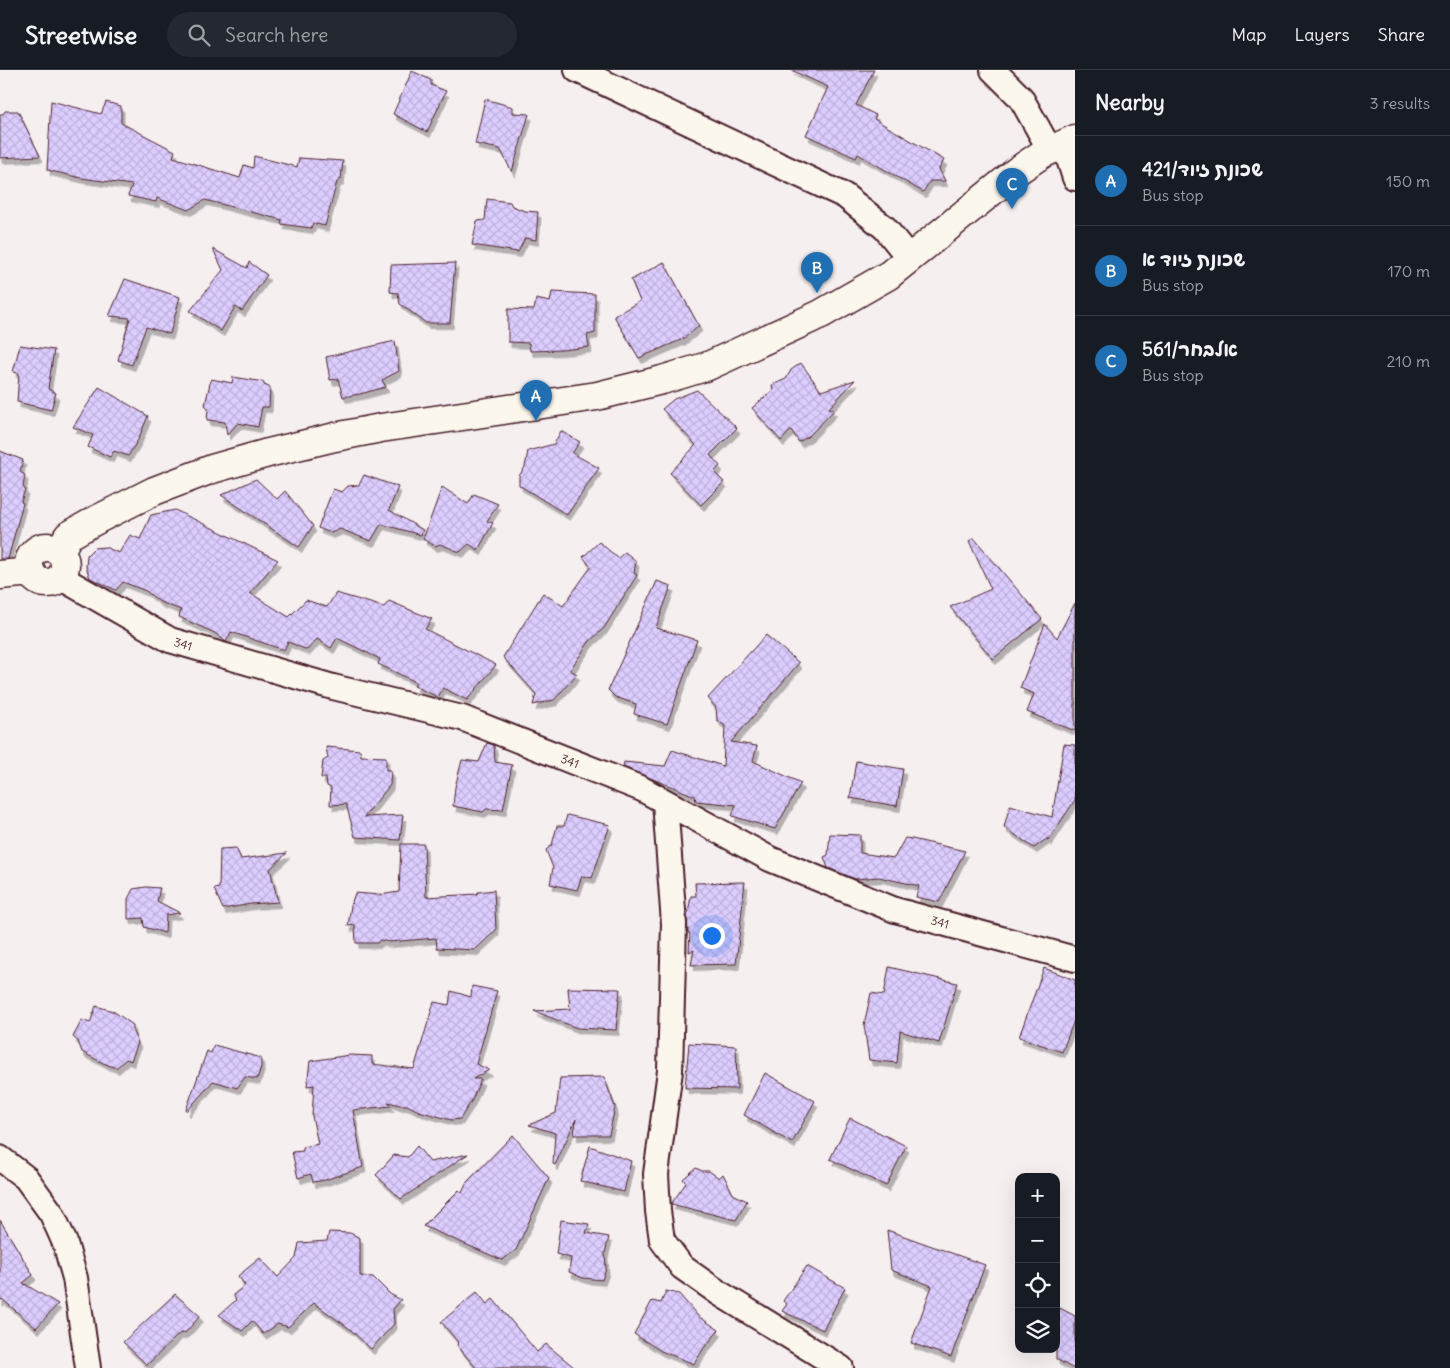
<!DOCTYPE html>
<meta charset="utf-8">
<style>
:root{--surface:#171b24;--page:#242831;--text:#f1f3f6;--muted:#9ea1a6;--line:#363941;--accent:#1f6fb2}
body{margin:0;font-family:Delius,"Playpen Sans Hebrew",sans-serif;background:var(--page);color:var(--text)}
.controls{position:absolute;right:15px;bottom:15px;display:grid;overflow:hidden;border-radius:10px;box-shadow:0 5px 20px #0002}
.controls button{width:45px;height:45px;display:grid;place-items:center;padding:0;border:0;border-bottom:1px solid var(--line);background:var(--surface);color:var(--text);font:25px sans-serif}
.you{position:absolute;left:711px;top:865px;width:18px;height:18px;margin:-12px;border:4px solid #fff;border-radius:50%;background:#1a73e8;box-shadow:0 0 0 8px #1a73e833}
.badge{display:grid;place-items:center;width:32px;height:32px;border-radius:50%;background:var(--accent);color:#fff;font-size:16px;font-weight:700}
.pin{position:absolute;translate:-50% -41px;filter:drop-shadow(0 1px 2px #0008)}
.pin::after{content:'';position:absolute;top:26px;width:18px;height:15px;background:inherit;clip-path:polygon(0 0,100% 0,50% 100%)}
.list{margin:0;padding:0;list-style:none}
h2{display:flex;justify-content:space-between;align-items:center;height:65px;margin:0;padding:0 20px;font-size:21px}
h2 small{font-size:16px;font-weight:400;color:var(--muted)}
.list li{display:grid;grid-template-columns:32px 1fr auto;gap:15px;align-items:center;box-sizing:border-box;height:90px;padding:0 20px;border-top:1px solid var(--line)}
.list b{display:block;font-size:19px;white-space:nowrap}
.list p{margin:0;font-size:16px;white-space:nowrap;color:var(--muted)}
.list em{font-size:16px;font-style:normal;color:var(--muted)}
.icon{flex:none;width:28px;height:28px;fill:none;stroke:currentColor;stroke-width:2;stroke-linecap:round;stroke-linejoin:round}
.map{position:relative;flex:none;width:1075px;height:1298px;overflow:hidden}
header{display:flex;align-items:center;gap:30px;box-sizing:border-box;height:70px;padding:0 25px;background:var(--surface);border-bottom:1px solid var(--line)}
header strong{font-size:24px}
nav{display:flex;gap:28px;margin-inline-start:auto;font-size:18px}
.search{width:350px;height:45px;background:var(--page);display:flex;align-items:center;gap:12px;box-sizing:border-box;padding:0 18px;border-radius:28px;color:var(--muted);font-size:19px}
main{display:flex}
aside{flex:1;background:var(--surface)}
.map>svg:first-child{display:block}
.building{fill:url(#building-cross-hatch);stroke:#4a1f2b;filter:url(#shadow)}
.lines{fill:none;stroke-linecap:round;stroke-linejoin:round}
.street-casing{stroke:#4a1f2b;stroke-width:28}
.secondary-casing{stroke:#4a1f2b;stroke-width:31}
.street{stroke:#fbf7ec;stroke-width:24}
.secondary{stroke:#fbf7ec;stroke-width:28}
.labels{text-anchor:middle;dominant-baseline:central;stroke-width:5;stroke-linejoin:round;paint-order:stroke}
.street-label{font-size:12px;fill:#4a1f2b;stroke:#fbf7ec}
</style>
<header>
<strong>Streetwise</strong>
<div class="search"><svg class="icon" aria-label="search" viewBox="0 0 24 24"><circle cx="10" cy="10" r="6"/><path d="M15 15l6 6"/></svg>Search here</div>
<nav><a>Map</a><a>Layers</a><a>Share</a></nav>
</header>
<main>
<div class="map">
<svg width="1075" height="1298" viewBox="0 0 1075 1298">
<defs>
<pattern id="building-cross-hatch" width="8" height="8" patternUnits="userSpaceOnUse" patternTransform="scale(1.25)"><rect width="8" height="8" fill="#dccdff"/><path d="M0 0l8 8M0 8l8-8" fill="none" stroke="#beb0db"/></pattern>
<filter id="shadow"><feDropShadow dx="3" dy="5.5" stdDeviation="0" flood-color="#0004"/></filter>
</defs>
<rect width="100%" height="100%" fill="#f5eff0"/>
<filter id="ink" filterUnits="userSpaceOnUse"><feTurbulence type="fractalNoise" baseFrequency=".02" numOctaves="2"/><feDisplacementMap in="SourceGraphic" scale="10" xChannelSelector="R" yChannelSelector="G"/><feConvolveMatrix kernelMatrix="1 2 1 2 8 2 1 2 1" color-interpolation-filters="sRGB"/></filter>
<g filter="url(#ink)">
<path class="building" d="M791 0H874L856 35 876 45 874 49 944 90 939 99 945 111H930L923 122 858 84 856 88 806 65 828 17Z
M412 1 431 10V15L446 21 427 62 393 44Z
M485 29 513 37V43L529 44 512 102 500 79 475 74Z
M51 31 101 44 106 32 121 36V53L175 81 173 87 240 108 244 95 253 98 254 86 297 97 299 88 343 91 341 109 337 112 325 156 313 153 311 158 281 154 282 150 205 130 188 140 157 128 156 132 128 126 132 115 81 108 47 100Z
M5 41H18L40 86 0 88V44H3Z
M487 129 510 132 512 136 525 141 538 142 536 170 525 168 518 182 472 175 477 151 485 150Z
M213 179 247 198 249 192 267 205 242 241 235 237 221 261 190 241 223 200Z
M664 192 699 256 683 269 639 288 614 246 640 231 631 210Z
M455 193 450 253H426L400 234 398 223 390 222 391 195Z
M125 209 180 227 170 264 146 257 132 295 118 290 130 248 109 246Z
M552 222 595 224V263L587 265 589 277 562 280 530 281 529 273 508 272V239L534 240 536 229 550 232Z
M395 271 399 301 382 310 386 317 360 324 343 327 338 309 330 310 326 287Z
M20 275 54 280 48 319 56 323 51 340 17 332 19 303 13 302Z
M801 293 821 321 855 310 829 338 834 340 810 365 799 372 791 360 781 371 752 338 773 320 772 315 786 309 791 300Z
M233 307 264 312V315L270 317 269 337H262L258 357 238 353 227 365 225 352 207 350 208 338 205 335 211 309 232 313Z
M99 317 148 346 138 370 128 386 114 381 110 387 88 377 93 365 73 357Z
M697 320 737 358 710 385 720 396 714 402 724 412 701 435 670 403 696 375 662 339 674 329Z
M561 361 580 372 572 383 599 398 567 445 519 415V406L525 397 528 381 554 374Z
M0 381 23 390 20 402 25 405 23 417 25 419 21 432 23 433 8 489H0Z
M364 405 398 417 389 440 423 460 421 465 381 454 371 471 340 459 331 463 318 458 333 419 342 422 348 416 359 415Z
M256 409 277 429 285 421 313 456 299 477 221 425Z
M442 417 468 434 474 424 498 434 487 451 493 453 478 480 469 474 460 482 440 474 435 476 423 469Z
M175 440 278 490 250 523 289 547 306 530 327 537 336 523 384 537 389 531 432 549 425 559 496 595 467 630 443 618 438 627 414 616 416 612 378 594 380 589 337 568 331 578 317 569 307 580 288 572 284 580 231 562 226 572 215 563 179 547 181 540 160 532 146 521 123 512 116 520 90 508 86 497 87 485 94 478 105 477 119 483 130 465 140 469 151 445Z
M974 468 1042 549 993 589 950 537 991 519 969 471Z
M599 472 618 488 625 482 636 491 634 503 637 505 604 558 589 572 570 600 577 604 554 630 533 635 536 624 503 587 543 523 563 536 591 497 583 487Z
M657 511 671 516 656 558 697 570 667 654 634 644 636 634 615 627 608 620Z
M1075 533V661L1027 642 1034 624 1020 618 1045 554 1057 568Z
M766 565 799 593 731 672 757 676 753 691 801 713 775 759 732 746 736 735 696 731 695 726 623 697 624 692 665 696 672 680 723 696 725 656 717 650 716 638 708 628Z
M487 673 494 675 495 692 512 695 503 740 486 739 483 742 453 736 455 717 462 690 479 692Z
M1064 674 1075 675V730L1048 771V768L1034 778 1004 757 1010 735 1052 747Z
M326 677 360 680 361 686 386 687V700H391L390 715 364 747 403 745 400 770 355 767 346 734 330 735 331 718 327 716 326 708H321L323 691 328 688Z
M856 691 903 699 897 736 850 728Z
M567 745 610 755 592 808 582 806 577 820 550 814 553 798 546 780 552 775 557 756H564Z
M830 764 860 765V783L894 788 905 768 912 769 965 781 939 832 916 827 919 816 879 807 855 809 828 798 824 787 828 785Z
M401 774H424L426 827 477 824 478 822 494 820 496 860 475 880 437 878 436 868 389 872 380 870 377 873H356L355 855 348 856 351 835 355 823 380 825 399 822Z
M236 778 241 789 287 783 270 799 278 832 251 834 223 839 214 819 219 818 220 779Z
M745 812 736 894 691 895 694 880 689 882 690 863H688L687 843H688L691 826H696L695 813Z
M146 817 160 818 157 831 180 843 166 845 165 863 144 857 143 848 128 849V829L133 819Z
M889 897 957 913 939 973 900 961 897 993 869 990 864 955 871 923 884 925Z
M1044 898 1075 910V948L1062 982 1019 967Z
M472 916 497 921 476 994 489 1000 473 1009H481L472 1030 460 1049 451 1050 419 1041 407 1035H400L388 1032 391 1036 353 1040 363 1097 325 1110 313 1112 311 1104 298 1108 292 1082 303 1081V1077L318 1074 312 1046 314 1015 307 1016 310 991 350 985 372 986V994L414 999 434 932 449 935 451 921 471 927Z
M568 918 620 919 616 960 577 958 534 941 570 939Z
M96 936 113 941 133 955V962L138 973 131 991 126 989 116 998 103 993 82 982 78 971 73 967 82 950 90 953Z
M689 973 736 976 737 1019 685 1018Z
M214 975 261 988V997L257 1009 245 1007 237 1018 213 1011 187 1041 186 1040 207 981 211 983Z
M765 1003 815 1031 792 1073 744 1045Z
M604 1007 615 1037 609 1065H574L576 1049 555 1095 553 1094 555 1063 529 1055 556 1043 560 1008Z
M850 1048 906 1076 886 1116 830 1089Z
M513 1065 549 1108 516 1180 502 1190 423 1156 459 1120 462 1123 467 1112Z
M417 1076 430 1092 468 1084 401 1129 376 1105 394 1085 408 1087Z
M590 1076 631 1091 624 1122 580 1111Z
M696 1098 702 1101H709L719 1108 723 1104 733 1124 747 1131 736 1150 671 1134 686 1113 683 1109Z
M0 1150 33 1205 23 1213 58 1234 36 1258 2 1229 0 1231Z
M561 1150 589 1154 586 1163 609 1167 605 1183 606 1199 602 1210 583 1208 569 1202 571 1188 556 1184Z
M887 1160 985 1195 951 1287 911 1273 932 1216 891 1200Z
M329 1162 350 1163 360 1168V1206L373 1207 390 1224 401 1230 393 1239 394 1254 371 1279 350 1259 314 1233 288 1257 278 1254 263 1264 252 1251 242 1261 219 1245 236 1230 233 1225 245 1215 238 1206 260 1188 278 1207 296 1188 299 1173 327 1171Z
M807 1196 845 1218 823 1260 782 1241 787 1234 783 1231Z
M666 1221 679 1224 698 1246 719 1260 704 1278 694 1294 661 1281 634 1264 652 1231 661 1233Z
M477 1222 487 1234 493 1229 537 1282 546 1274 575 1298H476L457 1275 458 1272 441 1252Z
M175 1224 200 1246 186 1262 179 1264 147 1295 123 1272Z
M1056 1236 1075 1246V1298H1072L1056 1289Z"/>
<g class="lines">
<g class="street-casing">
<path id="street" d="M577 0 845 126 885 158 910 189
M993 0 1021 28 1050 80
M1064 74 1075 108
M60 507 170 570 333 617 462 648 642 719 770 789 895 840 1075 889
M665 732 674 854 670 1001 656 1104 658 1141 662 1170 682 1197 719 1223 841 1298
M0 1088 26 1108 52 1144 65 1173 75 1208 88 1298"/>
</g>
<g class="secondary-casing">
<path id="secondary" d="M29 495a18 18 0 1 1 36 0a18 18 0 1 1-36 0Z
M60 482 68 466 98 449 154 421 212 399 268 383 335 367 381 358 597 326 662 310 708 296 821 244 889 205 1017 101 1042 84 1075 69
M0 505 31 502"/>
</g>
<use href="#street" class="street"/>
<use href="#secondary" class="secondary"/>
</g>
</g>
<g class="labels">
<g class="street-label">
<text transform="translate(183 574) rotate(17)">341</text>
<text transform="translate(570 691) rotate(22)">341</text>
<text transform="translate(940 852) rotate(15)">341</text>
</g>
</g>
</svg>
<div class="controls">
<button>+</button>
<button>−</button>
<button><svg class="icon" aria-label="locate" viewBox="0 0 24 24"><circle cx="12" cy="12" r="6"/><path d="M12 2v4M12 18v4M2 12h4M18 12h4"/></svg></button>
<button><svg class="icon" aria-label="layers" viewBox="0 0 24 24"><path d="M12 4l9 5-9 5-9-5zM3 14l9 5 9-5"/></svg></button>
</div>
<div class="you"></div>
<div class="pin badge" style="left:536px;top:351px">A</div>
<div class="pin badge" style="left:817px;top:223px">B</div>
<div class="pin badge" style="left:1012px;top:139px">C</div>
</div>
<aside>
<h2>Nearby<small>3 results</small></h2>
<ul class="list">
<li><span class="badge">A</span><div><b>שכונת זיוד/421</b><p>Bus stop</p></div><em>150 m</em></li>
<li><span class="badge">B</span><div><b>שכונת זיוד א</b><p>Bus stop</p></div><em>170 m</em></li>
<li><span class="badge">C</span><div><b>אלבחר/561</b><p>Bus stop</p></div><em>210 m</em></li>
</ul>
</aside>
</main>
